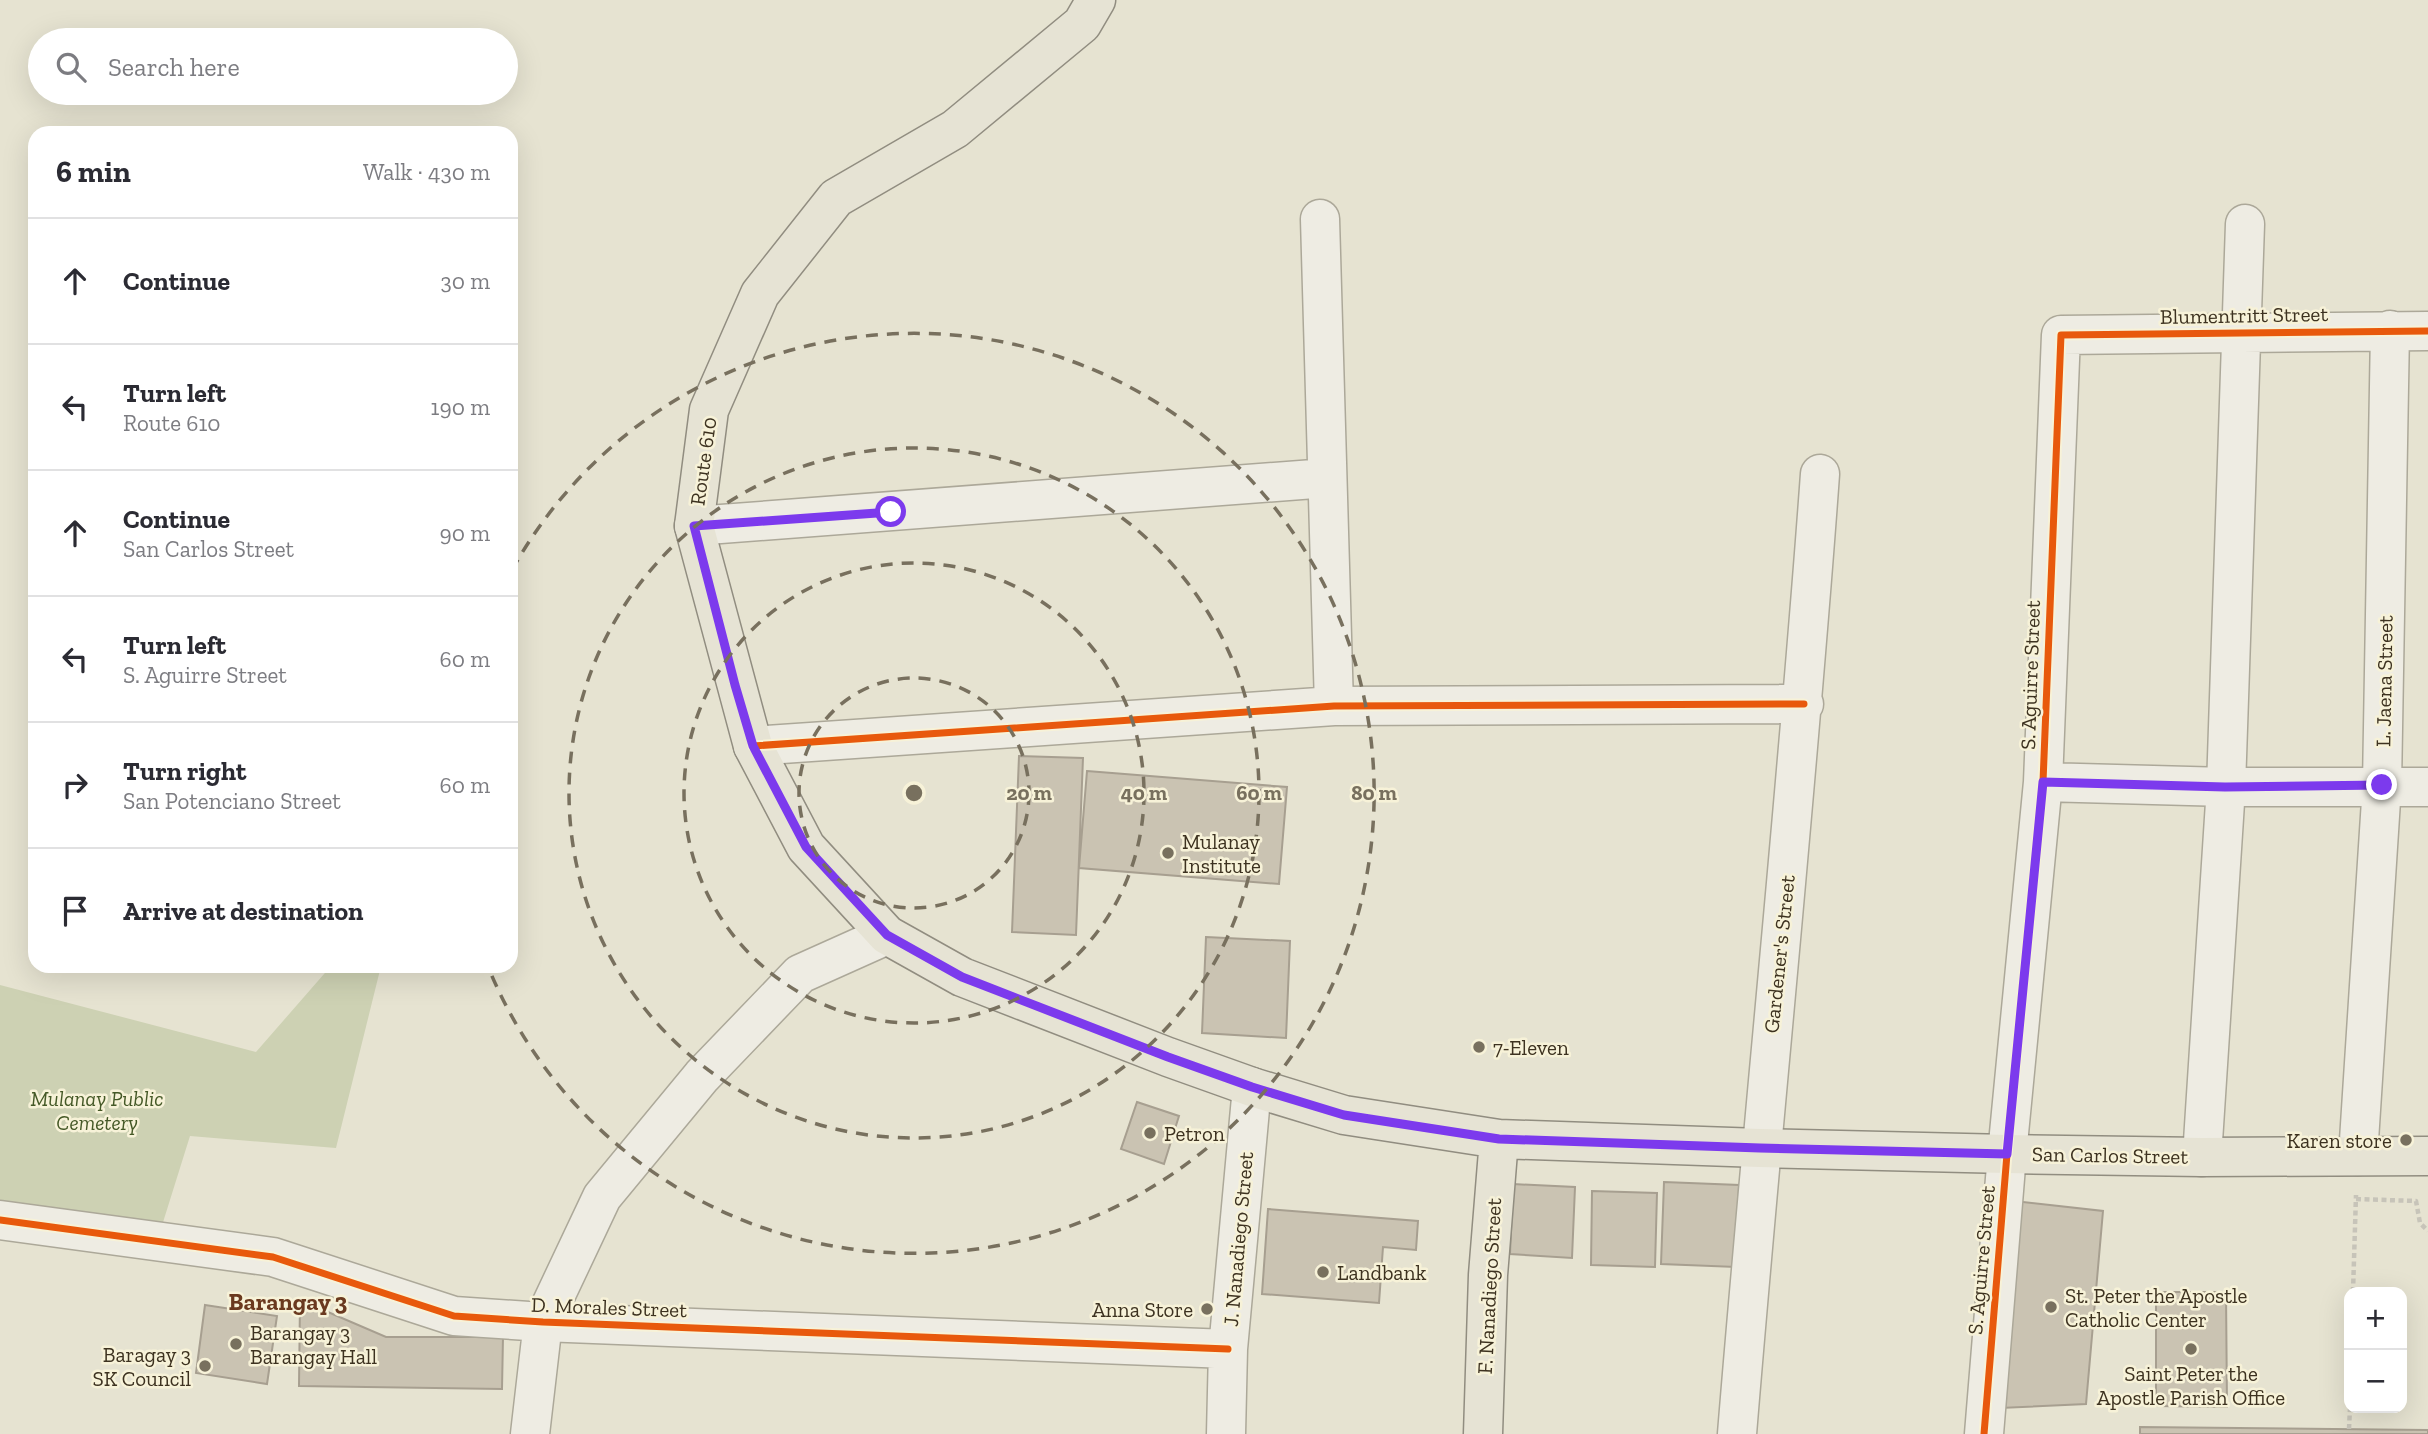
<!DOCTYPE html>
<meta charset="utf-8">
<style>
:root{--surface:#fff;--page:#f2f2f3;--text:#2b2b33;--muted:#7c7c81;--line:#e1e1e2}
body{margin:0;font-family:"Zilla Slab",serif;background:var(--page);color:var(--text)}
.controls{position:absolute;right:21px;bottom:21px;display:grid;overflow:hidden;border-radius:14px;box-shadow:0 7px 28px #0002}
.controls button{width:63px;height:63px;display:grid;place-items:center;padding:0;border:0;border-bottom:2px solid var(--line);background:var(--surface);color:var(--text);font:35px sans-serif}
.stop{position:absolute;width:21px;height:21px;margin:-16px;border:5px solid #7c3aed;border-radius:50%;background:#fff}
.stop.end{background:#7c3aed;border-color:#fff;box-shadow:0 2px 7px #0008}
.list{margin:0;padding:0;list-style:none}
h2{display:flex;justify-content:space-between;align-items:center;height:91px;margin:0;padding:0 28px;font-size:30px}
h2 small{font-size:23px;font-weight:400;color:var(--muted)}
.list li{display:grid;grid-template-columns:46px 1fr auto;gap:21px;align-items:center;box-sizing:border-box;height:126px;padding:0 28px;border-top:2px solid var(--line)}
.list b{display:block;font-size:26px;white-space:nowrap}
.list p{margin:0;font-size:23px;white-space:nowrap;color:var(--muted)}
.list em{font-size:23px;font-style:normal;color:var(--muted)}
.icon{flex:none;width:38px;height:38px;fill:none;stroke:currentColor;stroke-width:2;stroke-linecap:round;stroke-linejoin:round}
.map{position:relative;flex:none;width:2428px;height:1434px;overflow:hidden}
.search{position:absolute;background:var(--surface);box-shadow:0 7px 28px #0002;left:28px;top:28px;width:490px;height:77px;display:flex;align-items:center;gap:18px;box-sizing:border-box;padding:0 24px;border-radius:38px;color:var(--muted);font-size:26px}
.panel{position:absolute;background:var(--surface);box-shadow:0 7px 28px #0002;left:28px;top:126px;width:490px;height:847px;border-radius:21px}
.map>svg:first-child{display:block}
.cemetery{fill:#cdd1b3}
.building{fill:#cac3b2;stroke:#a79f90;stroke-width:2}
.lines{fill:none;stroke-linecap:round;stroke-linejoin:round}
.minor-casing{stroke:#aca899;stroke-width:41}
.major-casing{stroke:#918d80;stroke-width:41}
.path{stroke:#c7c4b9;stroke-width:4.5;stroke-dasharray:5 3.5;stroke-linecap:butt}
.minor{stroke:#eeece3;stroke-width:38}
.major{stroke:#e6e3d4;stroke-width:38}
.cycleway-casing{stroke:#f7f2d8;stroke-width:11}
.cycleway{stroke:#e8590c;stroke-width:7}
.route{stroke:#7c3aed;stroke-width:9}
.ring{fill:none;stroke:#78705e;stroke-width:3.5;stroke-dasharray:12 9}
.poi-dot{fill:#78705e;stroke:#f7f2d8;stroke-width:2.5}
.labels{text-anchor:middle;dominant-baseline:central;stroke-width:5;stroke-linejoin:round;paint-order:stroke}
.street-label{font-size:21px;fill:#3d3220;stroke:#f7f2d8}
.poi-label{font-size:21px;fill:#3d3220;stroke:#f7f2d8;text-anchor:start}
.park-label{font-size:21px;font-style:italic;fill:#455927;stroke:#f7f2d8}
.quarter-label{font-size:24px;font-weight:bold;fill:#6a391f;stroke:#f7f2d8}
.centre{fill:#78705e;stroke:#f7f2d8;stroke-width:3.5}
.ring-label{font-size:21px;text-anchor:middle;font-weight:bold;fill:#78705e;stroke:#f7f2d8;stroke-width:5;stroke-linejoin:round;paint-order:stroke}
</style>
<div class="map">
<svg width="2428" height="1434" viewBox="0 0 2428 1434">
<rect width="100%" height="100%" fill="#e6e3d1"/>
<path class="cemetery" d="M331 966H370L380 970 336 1148 190 1136 154 1251 0 1235V985L256 1052Z"/>
<path class="building" d="M1019 756 1083 758 1076 935 1012 932Z
M1087 771 1287 787 1279 884 1079 868Z
M1206 937 1290 941 1286 1038 1202 1033Z
M1137 1102 1179 1116 1164 1164 1121 1149Z
M1664 1182 1739 1185 1736 1267 1661 1264Z
M1513 1184 1575 1187 1572 1258 1510 1254Z
M1592 1191 1657 1193 1655 1267 1591 1265Z
M2014 1201 2103 1211 2086 1404 2000 1408Z
M1268 1209 1418 1221 1416 1250 1383 1247 1379 1303 1262 1294Z
M2156 1292H2226L2227 1407 2156 1406Z
M300 1300 386 1337H503L502 1389 299 1386Z
M205 1305 277 1316 267 1384 196 1373Z
M2140 1427 2428 1430V1434H2140Z"/>
<g class="lines">
<g class="minor-casing">
<path id="minor" d="M1320 219 1334 706
M694 526 1327 478
M753 746 1334 706 1804 704
M2043 782 2226 787H2428
M2358 1156 2382 785 2390 330
M2202 1157 2226 787 2245 224
M0 1220 273 1257 454 1316 543 1322 1228 1349
M530 1434 543 1322 602 1197 702 1076 800 974 887 935
M1226 1434 1228 1349 1252 1087
M1737 1434C1763 1114 1797 795 1820 474
M1984 1434 2007 1154 2043 782 2061 335 2428 331"/>
</g>
<g class="major-casing">
<path id="major" d="M1096 0 1082 24 955 129 836 198 760 294 709 410 694 526 753 746 806 847 887 935 962 977 1168 1057 1252 1087 1344 1115 1499 1139 1760 1148 2007 1154 2202 1157 2428 1156
M1483 1434 1488 1275 1499 1139"/>
</g>
<path class="path" d="M2356 1199 2416 1201 2420 1223 2428 1231
M2353 1292 2356 1195
M2349 1429 2350 1408"/>
<use href="#minor" class="minor"/>
<use href="#major" class="major"/>
<g class="cycleway-casing">
<path id="cycleway" d="M753 746 1334 706 1804 704
M0 1220 273 1257 454 1316 543 1322 1228 1349
M1984 1434 2007 1154 2043 782 2061 335 2428 331"/>
</g>
<use href="#cycleway" class="cycleway"/>
</g>
<g class="lines">
<path class="route" d="M891 512 694 526 735 685 753 746 806 847 887 935 962 977 1168 1057 1252 1087 1344 1115 1499 1139 1760 1148 2007 1154 2043 782 2225 787 2382 785"/>
</g>
<g class="ring">
<circle cx="914" cy="793" r="115"/>
<circle cx="914" cy="793" r="230"/>
<circle cx="914" cy="793" r="345"/>
<path d="M512 570A460 460 0 1 1 489 969"/>
</g>
<g class="poi-dot">
<circle cx="1168" cy="853" r="7"/>
<circle cx="1479" cy="1047" r="7"/>
<circle cx="1150" cy="1133" r="7"/>
<circle cx="2406" cy="1140" r="7"/>
<circle cx="1323" cy="1272" r="7"/>
<circle cx="2051" cy="1307" r="7"/>
<circle cx="1207" cy="1309" r="7"/>
<circle cx="236" cy="1344" r="7"/>
<circle cx="2191" cy="1349" r="7"/>
<circle cx="205" cy="1366" r="7"/>
</g>
<g class="labels">
<g class="street-label">
<text transform="translate(2244 315) rotate(-1)">Blumentritt Street</text>
<text transform="translate(703 461) rotate(-82)">Route 610</text>
<text transform="translate(2030 675) rotate(-88)">S. Aguirre Street</text>
<text transform="translate(2384 681) rotate(-89)">L. Jaena Street</text>
<text transform="translate(1779 954) rotate(-84)">Gardener's Street</text>
<text transform="translate(2110 1155) rotate(1)">San Carlos Street</text>
<text transform="translate(1238 1239) rotate(-85)">J. Nanadiego Street</text>
<text transform="translate(1981 1260) rotate(-85)">S. Aguirre Street</text>
<text transform="translate(1489 1286) rotate(-87)">F. Nanadiego Street</text>
<text transform="translate(609 1307) rotate(2)">D. Morales Street</text>
</g>
<g class="poi-label">
<text x="1182" y="841">Mulanay<tspan x="1182" dy="24">Institute</tspan></text>
<text x="1493" y="1047">7-Eleven</text>
<text x="1164" y="1133">Petron</text>
<text x="2392" y="1140" text-anchor="end">Karen store</text>
<text x="1337" y="1272">Landbank</text>
<text x="2065" y="1295">St. Peter the Apostle<tspan x="2065" dy="24">Catholic Center</tspan></text>
<text x="1193" y="1309" text-anchor="end">Anna Store</text>
<text x="250" y="1332">Barangay 3<tspan x="250" dy="24">Barangay Hall</tspan></text>
<text x="191" y="1354" text-anchor="end">Baragay 3<tspan x="191" dy="24">SK Council</tspan></text>
<text x="2191" y="1373" text-anchor="middle">Saint Peter the<tspan x="2191" dy="24">Apostle Parish Office</tspan></text>
</g>
<g class="park-label">
<text x="97" y="1098">Mulanay Public<tspan x="97" dy="24">Cemetery</tspan></text>
</g>
<g class="quarter-label">
<text x="288" y="1301">Barangay 3</text>
</g>
</g>
<circle cx="914" cy="793" r="10" class="centre"/>
<g class="ring-label">
<text x="1029" y="800">20 m</text>
<text x="1144" y="800">40 m</text>
<text x="1259" y="800">60 m</text>
<text x="1374" y="800">80 m</text>
</g>
</svg>
<div class="controls">
<button>+</button>
<button>−</button>
</div>
<div class="stop" style="left:891px;top:512px"></div>
<div class="stop end" style="left:2382px;top:785px"></div>
<div class="search"><svg class="icon" aria-label="search" viewBox="0 0 24 24"><circle cx="10" cy="10" r="6"/><path d="M15 15l6 6"/></svg>Search here</div>
<section class="panel">
<h2>6 min<small>Walk · 430 m</small></h2>
<ul class="list">
<li><svg class="icon" aria-label="ahead" viewBox="0 0 24 24"><path d="M12 20V5M6 11l6-6 6 6"/></svg><div><b>Continue</b></div><em>30 m</em></li>
<li><svg class="icon" aria-label="left" viewBox="0 0 24 24"><path d="M17 20v-9H6M10 6l-5 5 5 5"/></svg><div><b>Turn left</b><p>Route 610</p></div><em>190 m</em></li>
<li><svg class="icon" aria-label="ahead" viewBox="0 0 24 24"><path d="M12 20V5M6 11l6-6 6 6"/></svg><div><b>Continue</b><p>San Carlos Street</p></div><em>90 m</em></li>
<li><svg class="icon" aria-label="left" viewBox="0 0 24 24"><path d="M17 20v-9H6M10 6l-5 5 5 5"/></svg><div><b>Turn left</b><p>S. Aguirre Street</p></div><em>60 m</em></li>
<li><svg class="icon" aria-label="right" viewBox="0 0 24 24"><path d="M7 20v-9h11M14 6l5 5-5 5"/></svg><div><b>Turn right</b><p>San Potenciano Street</p></div><em>60 m</em></li>
<li><svg class="icon" aria-label="arrive" viewBox="0 0 24 24"><path d="M6 21V4h12l-3 4 3 4H6"/></svg><div><b>Arrive at destination</b></div></li>
</ul>
</section>
</div>
